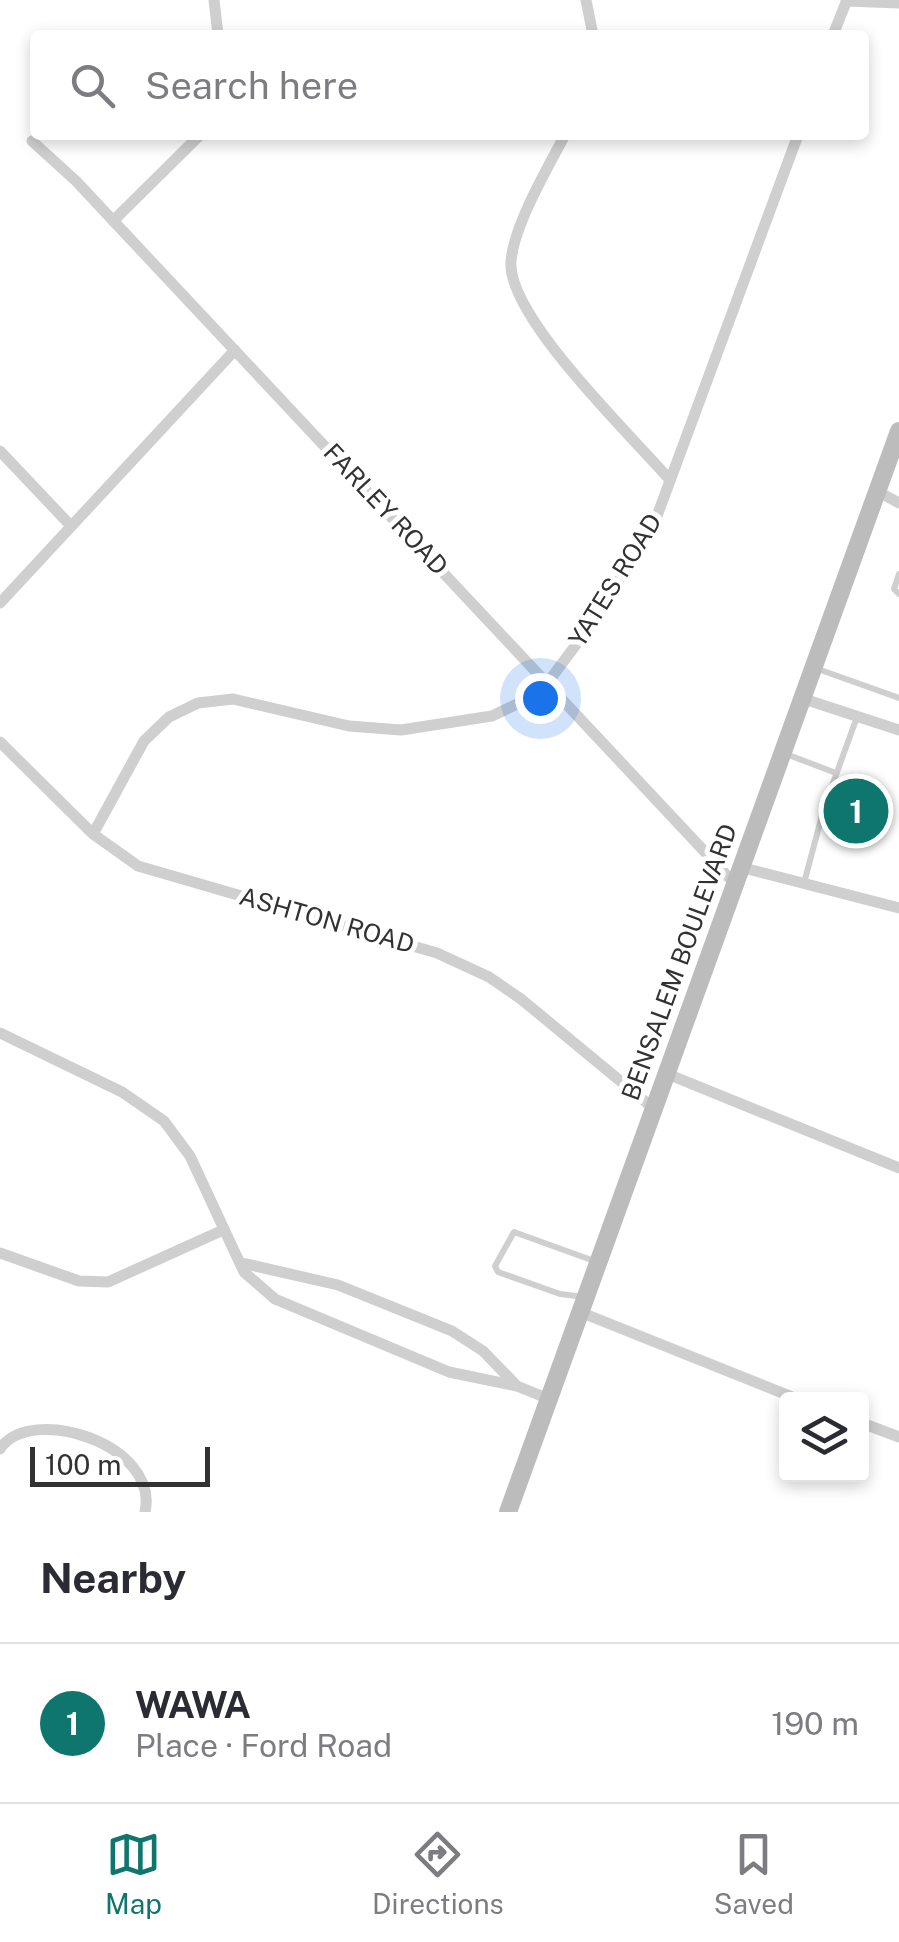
<!DOCTYPE html>
<meta charset="utf-8">
<style>
:root{--surface:#fff;--page:#f2f2f3;--text:#2b2b33;--muted:#7c7c81;--line:#e1e1e2;--accent:#0f766e}
body{margin:0;font-family:"Public Sans",sans-serif;background:var(--page);color:var(--text)}
.controls{position:absolute;right:30px;bottom:30px;display:grid;overflow:hidden;border-radius:10px;box-shadow:0 5px 15px #0003}
.controls button{width:90px;height:90px;display:grid;place-items:center;padding:0;border:0;border-bottom:2px solid var(--line);background:var(--surface);color:var(--text);font:50px sans-serif}
.scale{position:absolute;left:30px;bottom:25px;width:180px;box-sizing:border-box;padding-left:10px;border:5px solid #323232;border-top:0;font-size:28px;line-height:35px;white-space:nowrap;color:#323232;-webkit-text-stroke:8px #fff;paint-order:stroke}
.you{position:absolute;left:540px;top:698px;width:35px;height:35px;margin:-25px;border:8px solid #fff;border-radius:50%;background:#1a73e8;box-shadow:0 0 0 15px #1a73e833}
.badge{display:grid;place-items:center;width:65px;height:65px;border-radius:50%;background:var(--accent);color:#fff;font-size:32px;font-weight:700}
.pin{position:absolute;translate:-50% -50%;border:5px solid #fff;box-shadow:0 2px 10px #0006}
.list{margin:0;padding:0;list-style:none}
h2{display:flex;justify-content:space-between;align-items:center;height:130px;margin:0;padding:0 40px;font-size:42px}
h2 small{font-size:32px;font-weight:400;color:var(--muted)}
.list li{display:grid;grid-template-columns:65px 1fr auto;gap:30px;align-items:center;box-sizing:border-box;height:160px;padding:0 40px;border-top:2px solid var(--line)}
.list b{display:block;font-size:38px;white-space:nowrap}
.list p{margin:0;font-size:32px;white-space:nowrap;color:var(--muted)}
.list em{font-size:32px;font-style:normal;color:var(--muted)}
.icon{flex:none;width:55px;height:55px;fill:none;stroke:currentColor;stroke-width:2;stroke-linecap:round;stroke-linejoin:round}
.map{position:relative;flex:none;width:899px;height:1512px;overflow:hidden}
.search{position:absolute;background:var(--surface);box-shadow:0 5px 15px #0003;left:30px;right:30px;top:30px;height:110px;display:flex;align-items:center;gap:25px;box-sizing:border-box;padding:0 35px;border-radius:10px;color:var(--muted);font-size:38px}
.sheet{height:290px;background:var(--surface)}
nav{display:flex;justify-content:space-around;align-items:center;box-sizing:border-box;height:140px;border-top:2px solid var(--line);background:var(--surface);font-size:28px;color:var(--muted)}
nav a{display:grid;justify-items:center;gap:5px}
nav .on{color:var(--accent)}
.map>svg:first-child{display:block}
.building{fill:#191919}
.lines{fill:none;stroke-linecap:round;stroke-linejoin:round}
.service{stroke:#cfcfcf;stroke-width:6}
.minor{stroke:#cfcfcf;stroke-width:11}
.secondary{stroke:#bcbcbc;stroke-width:18}
.labels{text-anchor:middle;dominant-baseline:central;stroke-width:10;stroke-linejoin:round;paint-order:stroke}
.street-label{font-size:25px;fill:#323232;stroke:#fff}
</style>
<div class="map">
<svg width="899" height="1512" viewBox="0 0 899 1512">
<rect width="100%" height="100%" fill="#fff"/>
<path class="building" d="M848 788 879 794 877 802 872 801 867 821 874 823 871 835 838 826Z"/>
<g class="lines">
<path class="service" d="M899 574 894 589 899 594
M815 668 899 698
M786 754 836 773
M804 883 824 808 857 717
M585 1297 560 1294 498 1272 495 1266 514 1232 597 1262"/>
<path class="minor" d="M214 0 218 35
M586 0 593 35
M846 1 899 3
M833 35 847 0
M565 135C548 167 514 225 511 261 506 316 633 437 670 480
M32 141 76 181 734 883
M113 221 200 135
M0 451 71 526
M877 491 899 503
M0 603 235 350
M801 698 899 730
M0 742 93 834 138 866 437 953 489 977 521 999 653 1108
M93 834 144 741 169 717 198 703 233 699 349 726 401 730 492 716 540 693 587 630 654 524 798 135
M740 867 899 908
M0 1033 122 1092 164 1121 190 1156 244 1272 275 1299 449 1372 517 1386 549 1399
M665 1073 899 1168
M0 1253 79 1281 108 1282 221 1231
M242 1263 338 1285 452 1331 483 1351 517 1386
M580 1312 800 1400
M862 1423 899 1437
M0 1449C30 1403 160 1444 145 1512"/>
<path class="secondary" d="M508 1512 899 431"/>
</g>
<g class="labels">
<g class="street-label">
<text transform="translate(386 509) rotate(47)">FARLEY ROAD</text>
<text transform="translate(615 580) rotate(-58)">YATES ROAD</text>
<text transform="translate(327 920) rotate(16)">ASHTON ROAD</text>
<text transform="translate(679 962) rotate(-70)">BENSALEM BOULEVARD</text>
</g>
</g>
</svg>
<div class="controls">
<button><svg class="icon" aria-label="layers" viewBox="0 0 24 24"><path d="M12 4l9 5-9 5-9-5zM3 14l9 5 9-5"/></svg></button>
</div>
<div class="scale">100 m</div>
<div class="you"></div>
<div class="pin badge" style="left:856px;top:811px">1</div>
<div class="search"><svg class="icon" aria-label="search" viewBox="0 0 24 24"><circle cx="10" cy="10" r="6"/><path d="M15 15l6 6"/></svg>Search here</div>
</div>
<section class="sheet">
<h2>Nearby<small></small></h2>
<ul class="list">
<li><span class="badge">1</span><div><b>WAWA</b><p>Place · Ford Road</p></div><em>190 m</em></li>
</ul>
</section>
<nav>
<a class="on"><svg class="icon" aria-label="map" viewBox="0 0 24 24"><path d="M3 6l6-2 6 2 6-2v14l-6 2-6-2-6 2zM9 4v14M15 6v14"/></svg>Map</a>
<a><svg class="icon" aria-label="directions" viewBox="0 0 24 24"><path d="M12 3l9 9-9 9-9-9zM9 14v-3h6M13 9l2 2-2 2"/></svg>Directions</a>
<a><svg class="icon" aria-label="saved" viewBox="0 0 24 24"><path d="M7 4h10v16l-5-4-5 4z"/></svg>Saved</a>
</nav>
